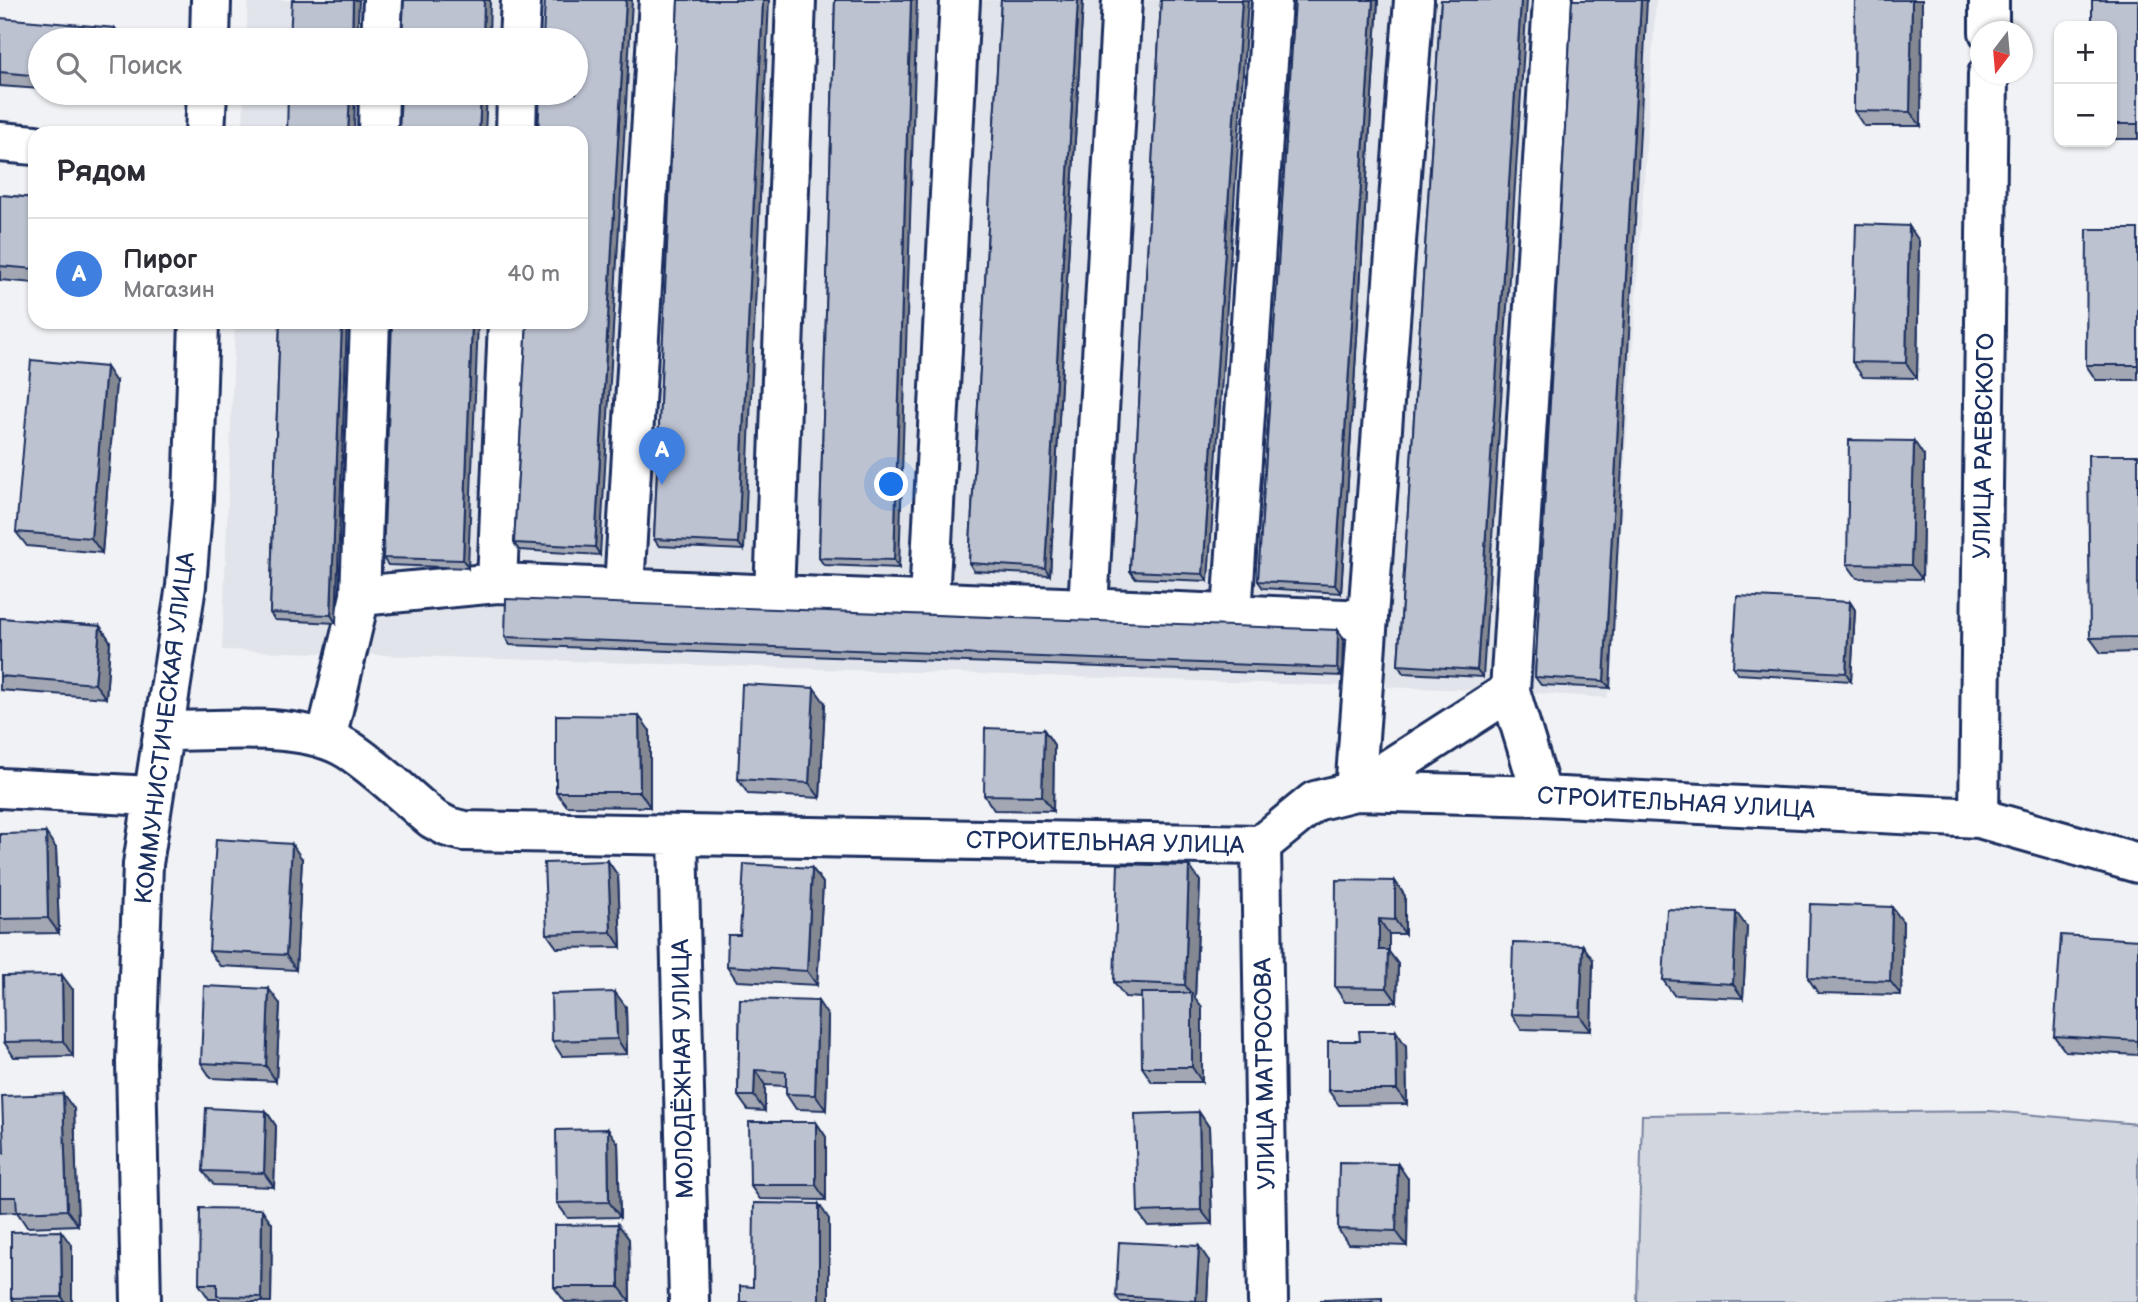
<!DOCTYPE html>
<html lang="ru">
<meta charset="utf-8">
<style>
:root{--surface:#fff;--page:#f7f7f7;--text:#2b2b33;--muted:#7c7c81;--line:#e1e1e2;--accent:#1a73e8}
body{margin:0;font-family:"Balsamiq Sans",sans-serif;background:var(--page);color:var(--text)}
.controls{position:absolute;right:21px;top:21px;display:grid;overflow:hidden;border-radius:14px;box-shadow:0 2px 5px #0004}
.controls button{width:63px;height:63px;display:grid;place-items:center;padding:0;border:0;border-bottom:2px solid var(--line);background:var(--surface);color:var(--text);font:35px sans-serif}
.compass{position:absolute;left:1970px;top:21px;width:63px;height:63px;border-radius:50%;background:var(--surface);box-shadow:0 2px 5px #0004;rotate:196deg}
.you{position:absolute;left:892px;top:485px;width:24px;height:24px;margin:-18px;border:5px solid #fff;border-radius:50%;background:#1a73e8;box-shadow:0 0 0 10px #1a73e833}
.badge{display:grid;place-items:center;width:46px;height:46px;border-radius:50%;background:var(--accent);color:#fff;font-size:23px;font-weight:700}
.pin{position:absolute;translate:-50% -58px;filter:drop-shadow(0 2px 4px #0008)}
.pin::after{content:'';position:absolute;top:37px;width:24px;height:21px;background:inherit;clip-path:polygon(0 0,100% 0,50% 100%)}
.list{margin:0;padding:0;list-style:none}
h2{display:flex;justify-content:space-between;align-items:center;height:91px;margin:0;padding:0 28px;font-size:30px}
h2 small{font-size:23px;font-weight:400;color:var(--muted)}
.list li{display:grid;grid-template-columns:46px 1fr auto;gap:21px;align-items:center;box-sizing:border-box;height:112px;padding:0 28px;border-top:2px solid var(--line)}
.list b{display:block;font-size:26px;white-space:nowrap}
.list p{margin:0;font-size:23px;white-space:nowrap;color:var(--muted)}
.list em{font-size:23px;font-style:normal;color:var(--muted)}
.icon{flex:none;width:38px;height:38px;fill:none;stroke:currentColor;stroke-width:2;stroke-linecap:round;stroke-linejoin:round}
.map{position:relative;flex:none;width:2138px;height:1302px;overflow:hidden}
.search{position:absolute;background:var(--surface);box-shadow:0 2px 5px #0004;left:28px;top:28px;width:560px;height:77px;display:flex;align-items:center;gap:18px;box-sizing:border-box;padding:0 24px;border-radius:38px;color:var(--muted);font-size:26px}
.panel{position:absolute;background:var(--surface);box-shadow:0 2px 5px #0004;left:28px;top:126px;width:560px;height:203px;border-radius:21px}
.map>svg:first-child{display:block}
.built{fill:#e1e4ea}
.green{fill:#d2d6df;stroke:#76829e;stroke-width:2}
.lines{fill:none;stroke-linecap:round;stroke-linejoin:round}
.minor-casing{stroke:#1b2f5e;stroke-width:44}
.minor{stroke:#fff;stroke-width:38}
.wall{fill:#a2a7b3;stroke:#1b2f5e;stroke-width:2}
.shaded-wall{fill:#848892;stroke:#1b2f5e;stroke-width:2}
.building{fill:#bcc2d0;stroke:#1b2f5e;stroke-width:2}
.labels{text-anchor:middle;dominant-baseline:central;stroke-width:5;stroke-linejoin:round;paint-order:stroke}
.street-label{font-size:24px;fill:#1b2f5e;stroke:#fff}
</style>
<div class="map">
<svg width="2138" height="1302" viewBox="0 0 2138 1302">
<rect width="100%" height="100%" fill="#f1f2f5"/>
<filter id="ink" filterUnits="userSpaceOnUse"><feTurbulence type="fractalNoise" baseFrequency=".0143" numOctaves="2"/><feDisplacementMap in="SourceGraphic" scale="14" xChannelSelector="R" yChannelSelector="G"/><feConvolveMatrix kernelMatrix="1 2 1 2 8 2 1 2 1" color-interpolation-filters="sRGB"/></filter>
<g filter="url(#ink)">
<path class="built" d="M248 0H1656L1610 688 1606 698 1509 691 222 650 235 322H581V133H243L244 93H576V40H246Z"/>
<path class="green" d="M1990 1111 2138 1124V1302H1637L1642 1115Z"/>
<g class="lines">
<g class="minor-casing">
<path id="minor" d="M1414 0 1355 791 1510 691
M1989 32V0
M210 40 211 0
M381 40 383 0
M519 40 521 0
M205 133 207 93
M378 133 379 93
M516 133 517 93
M0 142 35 145
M370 322 360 596 497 583 1368 620
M497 583 508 322
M624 588 659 0
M774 595 796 0
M929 601 960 0
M1088 608 1122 0
M1232 614 1272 0
M163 731C217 732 302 720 349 750 378 769 405 796 433 819L448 827 464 831 1261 845 1315 801 1355 791 1542 796 1979 818 2138 863
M326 739 360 596
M0 788 151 796
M1542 796 1510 691 1553 0
M1979 818 1988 74
M678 836 689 1302
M1261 845 1268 1302
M141 1302 136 1062 143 864 186 586 193 499 199 322"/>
</g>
<use href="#minor" class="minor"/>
</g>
<path class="wall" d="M678 0 744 550 659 546 654 539Z
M835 0 899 568 824 565 819 558Z
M1001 0H1083L1050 575 974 571 969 563Z
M1161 0 1208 581 1135 578 1130 571Z
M1295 0H1378L1341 593 1263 588 1258 581Z
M1441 0 1483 677 1403 673 1398 665Z
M1572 0 1610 688 1541 685 1535 677Z
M1855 0 1921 126H1864L1854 111Z
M2138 0V139H2112V26Z
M0 18 40 40V89L0 86Z
M77 93H121V97Z
M0 195 35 198V283L0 280Z
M2138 229V380H2096L2086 365Z
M1919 241 1917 378 1863 377 1852 362Z
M280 322 336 623 275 620 270 613Z
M392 322 468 568 388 565 383 558Z
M527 322 600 555 519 550 514 543Z
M116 382 102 553 27 546 16 532Z
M2138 455V652L2101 653 2090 638Z
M1924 456 1922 579 1857 578 1847 564Z
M1850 602 1855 610 1851 681 1738 674 1733 667Z
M0 618 100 626 110 641 106 698 0 690Z
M1338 630 1343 638 1342 676 510 645 505 637Z
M825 703 820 798 748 794 738 779Z
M1044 730 1054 745 1053 811 994 810 984 795Z
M650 731V807L567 806 556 792Z
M0 834 56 848 59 933 0 934Z
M302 859 296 970 220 966 209 951Z
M608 861 618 876 621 947 557 948 547 934Z
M1189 866 1200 881 1195 998 1202 1007V1082H1152L1142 1067V998L1125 997 1114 982Z
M812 868 823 883 817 985 737 981 727 966 740 935Z
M1395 881 1405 896V934H1389V952L1398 964 1397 1002H1345L1335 987Z
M1903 922 1901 995 1818 993 1808 978Z
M1747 927 1743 998 1674 995 1663 980Z
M2138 940V1055L2065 1051 2054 1036Z
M1593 960 1591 1031 1521 1029 1511 1014Z
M73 990V1056L14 1057 4 1042Z
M740 999 828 1016 826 1110 796 1109 786 1094V1086L765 1085V1111L748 1110 738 1096Z
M280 1004 276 1081 211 1078 201 1063Z
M626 1007 627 1054 562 1056 552 1041Z
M1406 1046 1407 1104 1339 1105 1328 1090Z
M74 1109 78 1225 27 1227 17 1212 0 1213V1153H4Z
M266 1111 276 1126 274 1187 214 1185 203 1171Z
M1199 1112 1209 1127 1212 1224 1148 1226 1138 1212Z
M816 1122 826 1137V1200L760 1199 750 1185Z
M618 1143 620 1217 568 1218 557 1203Z
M1408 1179 1407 1246 1348 1244 1338 1229Z
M272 1224 271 1302H221L219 1299H209L199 1284Z
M618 1224 629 1239 630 1301 565 1302 554 1287Z
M72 1246V1302H14L11 1298Z
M1209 1261 1207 1302H1120L1116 1296Z"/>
<path class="shaded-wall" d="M353 0H359L357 40H352Z
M484 0H490L489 40H483Z
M626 0H632L600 555 595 547Z
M763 0H769L744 550 738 543Z
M911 0H917L899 568 894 560Z
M1078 0H1083L1050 575 1045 568Z
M1242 0H1248L1208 581 1203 574Z
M1373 0H1378L1341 593 1335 585Z
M1521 0H1527L1483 677 1477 670Z
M1641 0H1647L1610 688 1604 681Z
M1912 0H1922L1921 126 1910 112Z
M115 28 124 40H114Z
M350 93H355L354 133H348Z
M481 93H487L485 133H479Z
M1909 226 1919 241 1917 378 1906 363Z
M342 322H347L336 623 331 615Z
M472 322H478L468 568 463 560Z
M106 367 116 382 102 553 91 538Z
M1914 441 1924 456 1922 579 1911 565Z
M1850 602 1855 610 1851 681 1846 673Z
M100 626 110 641 106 698 95 684Z
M1338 630 1343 638 1342 676 1337 668Z
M814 688 825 703 820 798 809 783Z
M639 716 650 731V807L640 792Z
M1044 730 1054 745 1053 811 1042 796Z
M46 833 56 848 59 933 48 918Z
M292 844 302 859 296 970 286 955Z
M608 861 618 876 621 947 611 932Z
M1189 866 1200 881 1195 998 1202 1007V1082L1192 1067V995L1185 985Z
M812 868 823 883 817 985 807 971Z
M1395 881 1405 896V934L1395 920Z
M1892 907 1903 922 1901 995 1890 981Z
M1736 912 1747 927 1743 998 1733 984Z
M1379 919 1389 934V952L1398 964 1397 1002 1387 988 1379 950Z
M1583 945 1593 960 1591 1031 1580 1016Z
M62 975 73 990V1056L63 1041Z
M269 989 280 1004 276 1081 266 1066Z
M615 992 626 1007 627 1054 617 1039Z
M818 1001 828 1016 826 1110 815 1095Z
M1396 1031 1406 1046 1407 1104 1397 1090Z
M755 1070 765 1085V1111L754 1096Z
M63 1094 74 1109 78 1225 67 1210Z
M266 1111 276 1126 274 1187 264 1173Z
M1199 1112 1209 1127 1212 1224 1201 1210Z
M816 1122 826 1137V1200L816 1185Z
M608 1129 618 1143 620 1217 609 1202Z
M1398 1164 1408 1179 1407 1246 1396 1231Z
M819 1204 829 1219V1302H819Z
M262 1209 272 1224 271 1302H264L261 1297Z
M618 1224 629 1239 630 1301 619 1287Z
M61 1231 72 1246V1302H65L62 1297Z
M1199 1246 1209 1261 1207 1302 1196 1301Z"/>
<path class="building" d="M292 0H353L352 40H290Z
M404 0H484L483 40H402Z
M545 0H626L595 547 514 543 527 322H581V133H538L540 93H576V40H543Z
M678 0H763L738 543 654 539Z
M835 0H911L894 560 819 558Z
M1001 0H1078L1045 568 969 563Z
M1161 0H1242L1203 574 1130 571Z
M1295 0H1373L1335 585 1258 581Z
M1441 0H1521L1477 670 1398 665Z
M1572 0H1641L1604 681 1535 677Z
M1855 0H1912L1910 112 1854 111Z
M2092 0H2138V124H2112V26H2092Z
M0 18 115 28 114 40H40V76L0 72Z
M288 93H350L348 133H287Z
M401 93H481L479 133H399Z
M0 195 35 198V269L0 266Z
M1856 224 1909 226 1906 363 1852 362Z
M2087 229H2138V365H2086Z
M280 322H342L331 615 270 613Z
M392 322H472L463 560 383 558Z
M31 360 106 367 91 538 16 532Z
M1849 440 1914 441 1911 565 1847 564Z
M2088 455H2138V637L2090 638Z
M1737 596 1850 602 1846 673 1733 667Z
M506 599 1338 630 1337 668 505 637Z
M0 618 100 626 95 684 0 676Z
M742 684 814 688 809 783 738 779Z
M556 715 639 716 640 792H556Z
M985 728 1044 730 1042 796 984 795Z
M46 833 48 918 0 919V834Z
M216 839 292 844 286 955 209 951Z
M608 861 611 932 547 934 544 863Z
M744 864 812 868 807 971 727 966 728 935H740Z
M1118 864 1189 866 1185 985 1114 982Z
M1336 880 1395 881V920L1379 919V950H1388L1387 988 1335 987Z
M1810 904 1892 907 1890 981 1808 978Z
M1667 909 1736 912 1733 984 1663 980Z
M2061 935 2138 940V1041L2054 1036Z
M1513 943 1583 945 1580 1016 1511 1014Z
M62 975 63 1041 4 1042 3 976Z
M204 986 269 989 266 1066 201 1063Z
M615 992 617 1039 552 1041 551 994Z
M1141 993H1192V1067H1142Z
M740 999 818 1001 815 1095 786 1094V1072L755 1070 754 1096H738Z
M1359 1031H1396L1397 1090H1328V1041H1360Z
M63 1094 67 1210 17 1212 16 1197H0V1153H4L2 1096Z
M206 1108 266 1111 264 1173 203 1171Z
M1199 1112 1201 1210 1138 1212 1135 1114Z
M749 1122H816V1185H750Z
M608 1129 609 1202 557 1203 556 1130Z
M1339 1163 1398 1164 1396 1231 1338 1229Z
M754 1203 819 1204V1302H740V1286L753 1287Z
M200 1208 262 1209 261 1297 217 1296V1284H199Z
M618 1224 619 1287H554V1225Z
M61 1231 62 1297 11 1298V1232Z
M1119 1242 1199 1246 1196 1301 1116 1296Z
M1382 1298V1302H1321V1300Z"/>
</g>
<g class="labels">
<g class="street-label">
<text transform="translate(1984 446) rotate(-89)">УЛИЦА РАЕВСКОГО</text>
<text transform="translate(165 728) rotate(-83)">КОММУНИСТИЧЕСКАЯ УЛИЦА</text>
<text transform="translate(1676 803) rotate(3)">СТРОИТЕЛЬНАЯ УЛИЦА</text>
<text transform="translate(1105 843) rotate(1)">СТРОИТЕЛЬНАЯ УЛИЦА</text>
<text transform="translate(683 1069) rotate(-91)">МОЛОДЁЖНАЯ УЛИЦА</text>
<text transform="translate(1265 1074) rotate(-91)">УЛИЦА МАТРОСОВА</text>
</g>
</g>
</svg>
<div class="controls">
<button>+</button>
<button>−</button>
</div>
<svg class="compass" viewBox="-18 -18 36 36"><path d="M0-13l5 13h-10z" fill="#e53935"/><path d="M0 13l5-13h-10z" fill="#7c7c81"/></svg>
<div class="you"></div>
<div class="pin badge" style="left:662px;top:485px;background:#3f7fe0">A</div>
<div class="search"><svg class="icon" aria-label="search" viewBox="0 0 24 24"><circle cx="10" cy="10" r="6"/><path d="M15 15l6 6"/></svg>Поиск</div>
<section class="panel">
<h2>Рядом<small></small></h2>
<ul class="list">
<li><span class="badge" style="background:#3f7fe0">A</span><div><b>Пирог</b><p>Магазин</p></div><em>40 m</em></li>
</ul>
</section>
</div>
